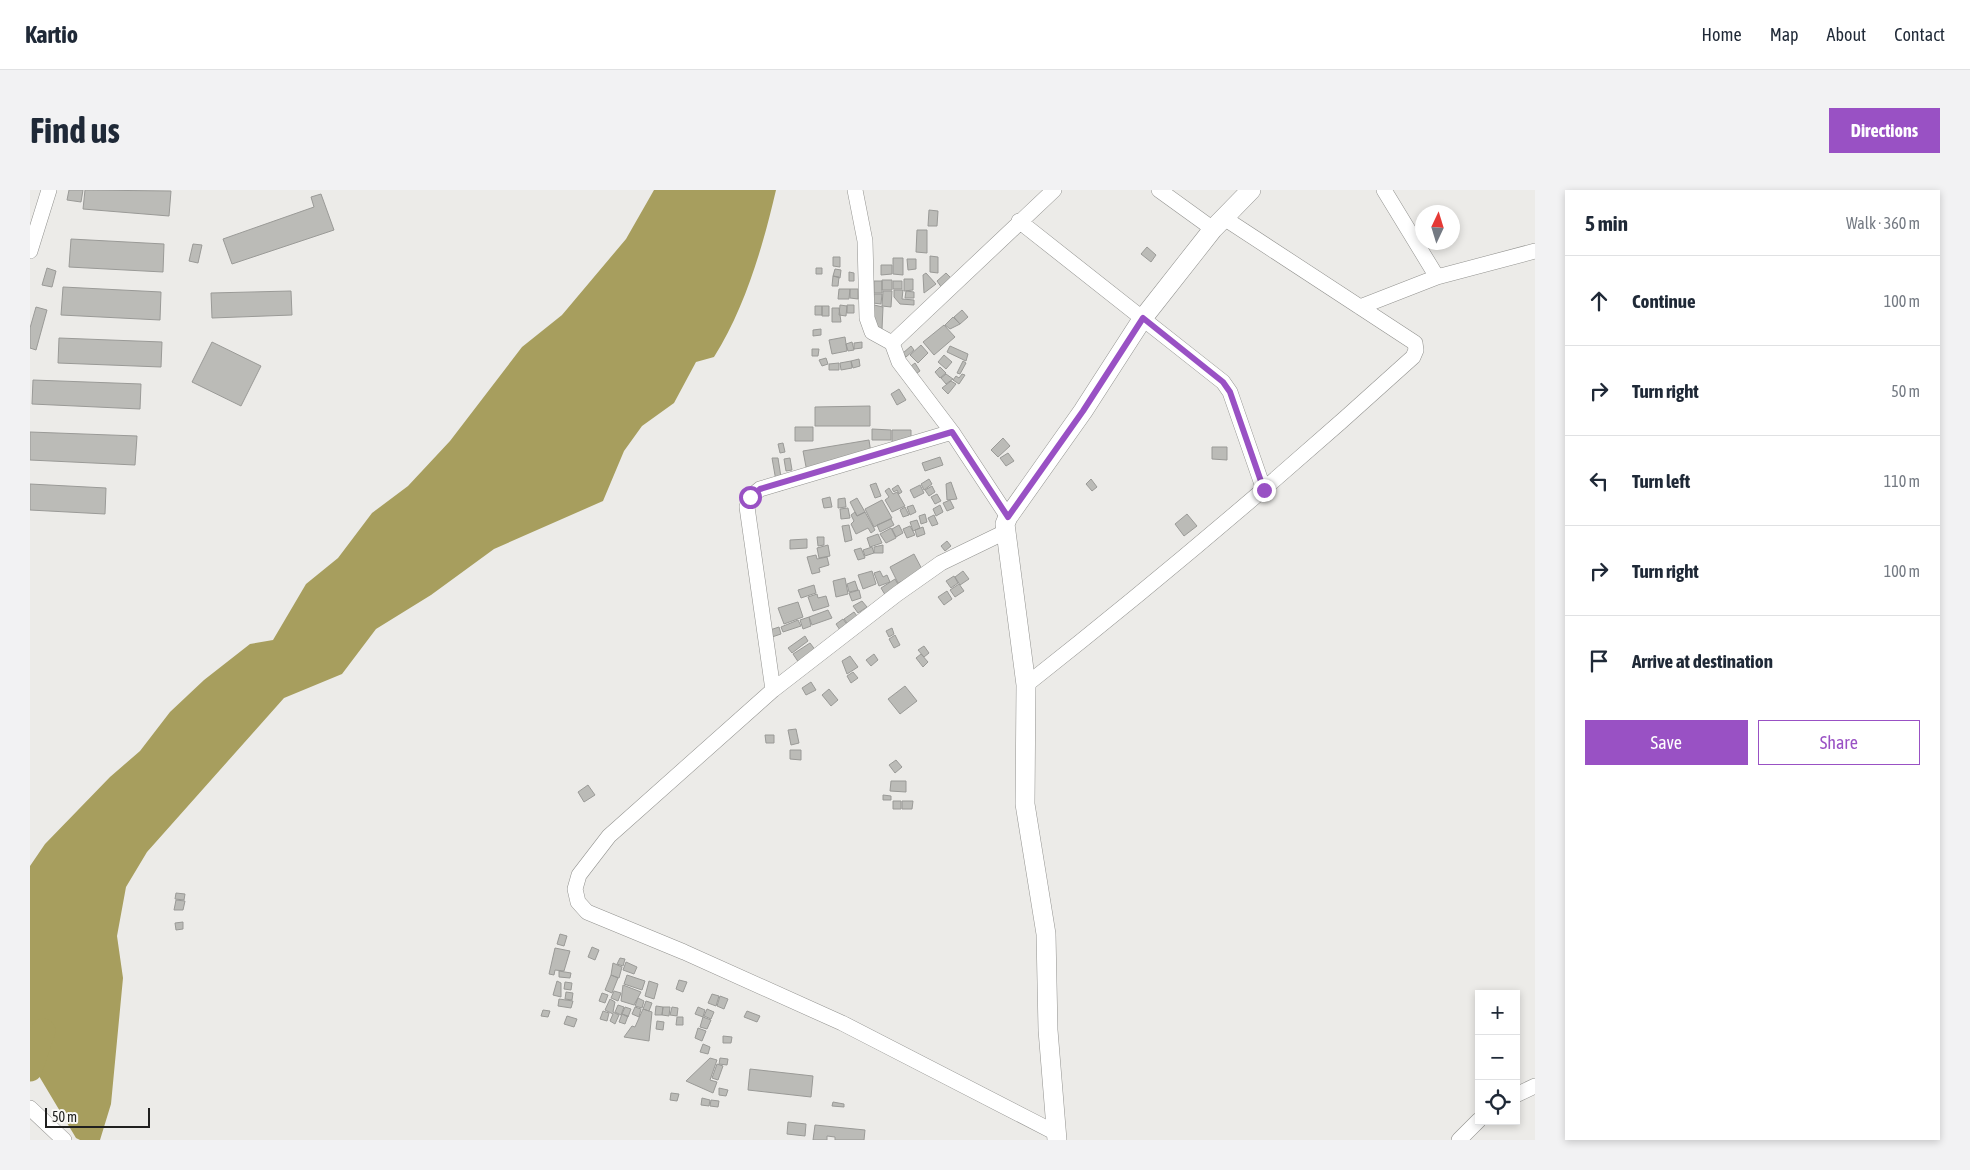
<!DOCTYPE html>
<meta charset="utf-8">
<style>
:root{--surface:#fff;--page:#f2f2f3;--text:#1f2937;--muted:#747a83;--line:#e0e1e3;--accent:#9951c4}
body{margin:0;font-family:"Asap Condensed",sans-serif;background:var(--page);color:var(--text)}
.controls{position:absolute;right:15px;bottom:15px;display:grid;overflow:hidden;border-radius:0px;box-shadow:0 2px 8px #0003}
.controls button{width:45px;height:45px;display:grid;place-items:center;padding:0;border:0;border-bottom:1px solid var(--line);background:var(--surface);color:var(--text);font:25px sans-serif}
.compass{position:absolute;left:1385px;top:15px;width:45px;height:45px;border-radius:50%;background:var(--surface);box-shadow:0 2px 8px #0003;rotate:4deg}
.scale{position:absolute;left:15px;bottom:12px;width:105px;box-sizing:border-box;padding-left:5px;border:2px solid #20201f;border-top:0;font-size:14px;line-height:18px;white-space:nowrap;color:#20201f;-webkit-text-stroke:4px #f9f8f5;paint-order:stroke}
.stop{position:absolute;width:15px;height:15px;margin:-11px;border:4px solid #9951c4;border-radius:50%;background:#fff}
.stop.end{background:#9951c4;border-color:#fff;box-shadow:0 1px 5px #0008}
.list{margin:0;padding:0;list-style:none}
h2{display:flex;justify-content:space-between;align-items:center;height:65px;margin:0;padding:0 20px;font-size:21px}
h2 small{font-size:16px;font-weight:400;color:var(--muted)}
.list li{display:grid;grid-template-columns:32px 1fr auto;gap:15px;align-items:center;box-sizing:border-box;height:90px;padding:0 20px;border-top:1px solid var(--line)}
.list b{display:block;font-size:19px;white-space:nowrap}
.list em{font-size:16px;font-style:normal;color:var(--muted)}
.actions{display:flex;gap:10px;padding:15px 20px}
.actions a{flex:1;padding:11px 0;border:1px solid var(--accent);border-radius:0px;text-align:center;font-size:18px;color:var(--accent)}
.actions .main{background:var(--accent);color:#fff}
.icon{flex:none;width:28px;height:28px;fill:none;stroke:currentColor;stroke-width:2;stroke-linecap:round;stroke-linejoin:round}
.map{position:relative;flex:none;width:1505px;height:950px;overflow:hidden;border-radius:0px}
header{display:flex;align-items:center;gap:30px;box-sizing:border-box;height:70px;padding:0 25px;background:var(--surface);border-bottom:1px solid var(--line)}
header strong{font-size:24px}
nav{display:flex;gap:28px;margin-inline-start:auto;font-size:18px}
.intro{display:flex;align-items:center;justify-content:space-between;box-sizing:border-box;height:120px;padding:0 30px}
h1{margin:0;font-size:35px}
.button{padding:12px 22px;border-radius:0px;background:var(--accent);color:#fff;font-size:18px;font-weight:700}
main{display:flex;gap:30px;padding:0 30px}
aside{flex:1;background:var(--surface);border-radius:0px;box-shadow:0 2px 8px #0003}
.map>svg:first-child{display:block}
.water{fill:#a79e5e}
.lines{fill:none;stroke-linecap:round;stroke-linejoin:round}
.river{stroke:#a79e5e;stroke-width:25}
.building{fill:#bbbbb7;stroke:#9a9a97}
.minor-casing{stroke:#92928f;stroke-width:16}
.tertiary-casing{stroke:#92928f;stroke-width:20}
.minor{stroke:#fff;stroke-width:15}
.tertiary{stroke:#fff;stroke-width:19}
.route{stroke:#9951c4;stroke-width:6}
</style>
<header>
<strong>Kartio</strong>
<nav><a>Home</a><a>Map</a><a>About</a><a>Contact</a></nav>
</header>
<div class="intro"><h1>Find us</h1><a class="button">Directions</a></div>
<main>
<div class="map">
<svg width="1505" height="950" viewBox="0 0 1505 950">
<rect width="100%" height="100%" fill="#ecebe8"/>
<path class="water" d="M624 0H746C733 56 715 118 684 167L666 172 644 213 612 236 594 261 573 311 464 359 401 405 346 439 312 484 254 508 117 662 96 697 87 746 93 788 81 914 70 950H50L46 948 0 871V676L15 654 80 587 110 561 140 522 174 490 220 454 243 450 276 394 308 368 342 323 378 296 420 251 492 157 532 125 596 49Z"/>
<g class="lines">
<path class="river" d="M0 879 13 841"/>
</g>
<path class="building" d="M39 0H53L51 12 37 10Z
M55 0 141 1 139 26 53 19Z
M291 4 304 40 202 74 193 49 284 17 281 7Z
M899 20 908 21 907 36H898Z
M887 40H897V63L886 62Z
M41 49 134 54 133 82 39 77Z
M163 54 172 55 168 73 159 71Z
M1117 57 1126 65 1121 72 1111 64Z
M900 66 908 67V83L900 82Z
M803 67H810V77L803 76Z
M863 68H873V85L863 84Z
M877 69H886V79L878 80Z
M851 75H862V84L851 85Z
M17 78 26 81 22 97 12 95Z
M786 78H792V84H786Z
M805 79 811 80 810 88 803 86Z
M819 82 824 83V91H819Z
M896 83 906 94 894 103 893 85Z
M916 83 922 89 912 98 907 91Z
M803 86 809 87 808 96H802Z
M874 89H883V100L874 101Z
M852 90H862V100H852Z
M844 91H852V103H844Z
M863 91H872V99H863Z
M33 97 131 102 130 130 31 125Z
M809 99H820L819 109H808Z
M820 99H828V109L820 108Z
M864 100H873L872 109 884 110V115L870 114 864 107Z
M261 101 262 125 182 128 181 103Z
M853 101H862L861 117 852 116Z
M876 101 884 102V108H875Z
M844 104H852L851 114 843 113Z
M810 115 817 116 816 126 809 125Z
M817 115H824V123H817Z
M844 115 853 117 852 139H843Z
M785 116H792V125H785Z
M792 116H799V126H792Z
M6 117 17 120 6 160 0 158V138Z
M802 118H809L811 132H802Z
M932 120 938 127 930 134 924 127Z
M923 127 930 134 920 139 915 135Z
M914 135 925 147 904 165 893 152Z
M791 139V145L783 146V140Z
M815 147 817 161 802 164 799 150Z
M29 148 132 152 131 177 28 173Z
M182 152 231 176 211 216 162 192Z
M822 152 824 160 818 161 816 154Z
M832 152V158L824 159V153Z
M891 155 898 163 888 173 880 165Z
M881 156 884 160 876 167 873 163Z
M920 156 938 164 936 171 917 162Z
M782 159H789L788 166H782Z
M914 165 922 172 916 179 908 172Z
M796 168 798 174 792 176 789 170Z
M829 169 830 176 823 178 821 171Z
M821 171 822 178 811 180 810 173Z
M933 171 936 173 930 184 927 183Z
M809 173V180H799V174Z
M885 173 890 181 883 186 877 179Z
M910 177 916 183 910 188 905 182Z
M916 184 923 189 916 194 911 188Z
M932 184 935 185 929 194 923 190 926 186 929 188Z
M3 190 111 194 110 219 2 214Z
M921 191 926 194 918 204 912 198Z
M869 199 876 210 867 215 861 204Z
M840 216V236H785V217Z
M765 237H783V251H765Z
M842 239 861 240V250H842Z
M862 240H881V257H862Z
M0 242 107 246 105 275 0 270Z
M973 248 980 256 968 267 961 260Z
M839 250 842 270 777 282 773 261Z
M753 253 755 262 750 263 748 254Z
M1182 257H1197V270L1182 269Z
M978 263 984 271 976 276 970 268Z
M910 267 913 275 895 281 892 273Z
M742 268H748L753 300 739 303 746 291Z
M760 268 762 280 756 281 754 269Z
M899 289 902 294 894 300 891 294Z
M1061 289 1067 297 1062 301 1056 294Z
M921 292 927 309 917 310 916 294Z
M846 293 851 306 845 308 840 295Z
M0 294 76 298 75 324 0 320Z
M868 295 872 302 869 304 867 300 864 302 862 299Z
M890 295 894 303 884 308 880 300Z
M902 296 905 302 899 306 895 300Z
M859 298 863 304 867 302 875 316 862 322 855 310 859 307 855 301Z
M907 304 911 311 905 314 901 307Z
M800 307 802 317 794 318 792 309Z
M815 308 816 317 808 318V309Z
M827 308 835 322 827 326 820 312Z
M852 310 862 328 844 337 835 319Z
M920 310 924 318 917 321 913 313Z
M883 315 886 322 880 325 877 317Z
M910 315 913 322 906 326 903 319Z
M875 317 879 325 873 327 870 320Z
M818 318 820 328 811 329 810 319Z
M825 322 827 326 835 322 845 340 841 343 838 338 826 344 821 334 824 331 821 325Z
M895 324 897 332 891 334 889 326Z
M1157 324 1167 336 1154 346 1145 334Z
M904 325 908 334 902 336 898 328Z
M861 329 864 335 850 342 847 335Z
M887 330 890 338 883 341 880 332Z
M819 335 822 350 815 352 812 336Z
M869 335 873 343 866 347 862 339Z
M880 336 885 345 877 348 873 339Z
M893 337 895 344 887 347 885 340Z
M861 338 866 348 856 353 850 344Z
M848 344 852 353 840 357 837 348Z
M787 347H794V355L788 356Z
M777 349V358L760 359V350Z
M917 351 921 356 915 361 911 356Z
M798 355 800 366 789 368 787 358Z
M853 355V363H844V357Z
M842 357 844 363 835 366 833 360Z
M831 358 835 368 828 370 824 360Z
M884 364 894 383 868 393 860 377Z
M786 365 787 369 797 367 799 375 789 378 790 382 782 384 777 367Z
M842 381 846 394 833 399 828 385Z
M850 381 853 387 857 385 860 392 849 396 844 383Z
M933 381 939 389 930 395 925 387Z
M924 386 928 393 921 398 916 391Z
M815 388 818 404 806 407 803 391Z
M865 389 871 400 857 408 851 398Z
M825 391 828 400 819 402 817 394Z
M929 394 934 401 925 407 920 400Z
M784 395 786 403 771 408 768 400Z
M829 400 831 408 822 411 819 403Z
M917 401 922 409 914 415 908 407Z
M787 404 788 408 796 406 799 416 783 421 778 407Z
M832 411 837 417 828 423 823 416Z
M768 412 773 427 754 434 748 418Z
M798 420 802 428 782 435 779 427Z
M824 422 830 430 820 437 814 429Z
M779 427 781 436 773 439 770 430Z
M813 429 819 437 812 443 806 434Z
M768 430 771 436 753 442 751 437Z
M749 437 751 444 742 447 740 440Z
M862 438 864 444 859 447 856 441Z
M865 445 870 455 864 458 859 449Z
M775 446 778 451 762 463 758 458Z
M780 453 786 461 769 473 763 464Z
M894 456 899 463 894 467 888 460Z
M844 464 848 470 841 476 836 470Z
M891 464 898 472 893 477 886 468Z
M820 466 828 477 817 484 812 471Z
M823 482 828 488 821 493 817 486Z
M781 492 786 500 776 505 772 498Z
M875 496 887 511 870 524 858 509Z
M799 499 808 510 801 516 792 505Z
M766 539 769 553 761 555 758 540Z
M735 545H744V553H736Z
M760 560H771V570L760 569Z
M866 570 872 577 865 583 859 575Z
M861 591H876V602L860 601Z
M558 595 565 605 554 612 548 602Z
M853 605 861 606V610H853Z
M863 611H871V619H863Z
M872 611H883L882 619H872Z
M146 703 155 704 154 710 145 709Z
M146 710 155 711 153 720H144Z
M153 732V739L146 740 145 733Z
M530 744 537 746 534 756 527 754Z
M562 757 569 760 565 770 558 767Z
M525 758 540 761 534 781 525 780 524 785 519 784Z
M590 768 595 769 593 776 587 774Z
M596 772 607 777 604 784 593 780Z
M583 773 592 777 589 788 581 785Z
M529 781 541 783 540 788 529 787Z
M581 785 588 788 582 803 575 800Z
M597 785 615 791 612 800 594 794Z
M649 790 657 792 653 802 646 799Z
M527 791 531 793V807L523 805Z
M619 791 628 794 624 809 615 806Z
M535 792 542 793 541 800 534 799Z
M593 795 611 802 604 815 591 811Z
M584 801 591 803 588 811 581 808Z
M536 802 543 803 542 810 535 809Z
M572 803 578 805 575 813 569 811Z
M682 804 689 806 686 816 678 813Z
M690 806 698 809 694 819 687 816Z
M608 808 614 811 612 818 605 816Z
M529 809 543 811 541 818 528 816Z
M580 809 585 812 583 822 589 825 585 834 580 831 583 824 575 820Z
M616 811 622 813 619 821 613 819Z
M588 815 594 817 591 825 585 822Z
M626 816 633 817 632 825H625Z
M595 817 601 819 598 827 592 824Z
M605 817 611 819 609 827 602 824Z
M633 817H640L639 826 632 825Z
M642 817 648 818 647 826 640 825Z
M668 817 675 820 673 827 665 824Z
M613 819 622 822 619 851 594 847 602 836 605 837Z
M677 819 684 822 681 829 674 826Z
M513 820 520 821 518 827 511 826Z
M573 821 579 823 577 831 570 829Z
M717 821 730 826 727 832 714 827Z
M592 824 598 826 595 834 589 832Z
M537 826 547 829 544 837 534 834Z
M647 827H653V835H646Z
M673 827 681 830 677 839 670 837Z
M627 831 634 832 633 840 626 839Z
M668 838 676 841 672 851 665 848Z
M693 846 702 847 701 853H693Z
M673 854 680 857 678 864 670 862Z
M680 868 687 870 680 890 687 892 683 903 656 891Z
M690 868 698 869 697 875 689 874Z
M687 874 693 876 688 890 682 888Z
M720 879 783 886 781 907 718 900Z
M689 898 698 900 696 906 689 905Z
M641 903 649 904 647 911 640 910Z
M672 908 680 910 679 916 671 915Z
M681 910 689 911 688 917 680 916Z
M803 912 814 914V917L802 916Z
M758 932 776 934 775 946 757 944Z
M785 935 835 940 834 950H805V947L797 946V950H783Z"/>
<g class="lines">
<g class="minor-casing">
<path id="minor" d="M825 0 835 51 837 128 842 142 862 153 869 172 922 242 978 327
M1129 0 1183 39
M1354 0 1407 87
M989 31 1193 192 1200 202 1234 300
M0 61 19 0
M1330 117 1407 87 1505 61
M862 153 1024 0
M975 342 911 373 867 404 743 500 579 646 549 685 545 699 548 712 557 722 654 762 812 833 1026 943
M996 495C1129 390 1258 281 1383 167L1386 160 1385 153 1194 28
M743 500 717 317 720 307 730 299 922 242
M1486 905 1505 896
M0 918 34 950
M1429 950 1449 930"/>
</g>
<g class="tertiary-casing">
<path id="tertiary" d="M1027 950 1018 840 1016 744 995 614 996 495 975 334 978 327 1053 221 1113 128 1183 39 1221 0"/>
</g>
<use href="#minor" class="minor"/>
<use href="#tertiary" class="tertiary"/>
</g>
<g class="lines">
<path class="route" d="M720 307 730 299 922 242 978 327 1053 221 1113 128 1193 192 1200 202 1234 300"/>
</g>
</svg>
<div class="controls">
<button>+</button>
<button>−</button>
<button><svg class="icon" aria-label="locate" viewBox="0 0 24 24"><circle cx="12" cy="12" r="6"/><path d="M12 2v4M12 18v4M2 12h4M18 12h4"/></svg></button>
</div>
<svg class="compass" viewBox="-18 -18 36 36"><path d="M0-13l5 13h-10z" fill="#e53935"/><path d="M0 13l5-13h-10z" fill="#747a83"/></svg>
<div class="scale">50 m</div>
<div class="stop" style="left:720px;top:307px"></div>
<div class="stop end" style="left:1234px;top:300px"></div>
</div>
<aside>
<h2>5 min<small>Walk · 360 m</small></h2>
<ul class="list">
<li><svg class="icon" aria-label="ahead" viewBox="0 0 24 24"><path d="M12 20V5M6 11l6-6 6 6"/></svg><div><b>Continue</b></div><em>100 m</em></li>
<li><svg class="icon" aria-label="right" viewBox="0 0 24 24"><path d="M7 20v-9h11M14 6l5 5-5 5"/></svg><div><b>Turn right</b></div><em>50 m</em></li>
<li><svg class="icon" aria-label="left" viewBox="0 0 24 24"><path d="M17 20v-9H6M10 6l-5 5 5 5"/></svg><div><b>Turn left</b></div><em>110 m</em></li>
<li><svg class="icon" aria-label="right" viewBox="0 0 24 24"><path d="M7 20v-9h11M14 6l5 5-5 5"/></svg><div><b>Turn right</b></div><em>100 m</em></li>
<li><svg class="icon" aria-label="arrive" viewBox="0 0 24 24"><path d="M6 21V4h12l-3 4 3 4H6"/></svg><div><b>Arrive at destination</b></div></li>
</ul>
<div class="actions"><a class="main">Save</a><a>Share</a></div>
</aside>
</main>
